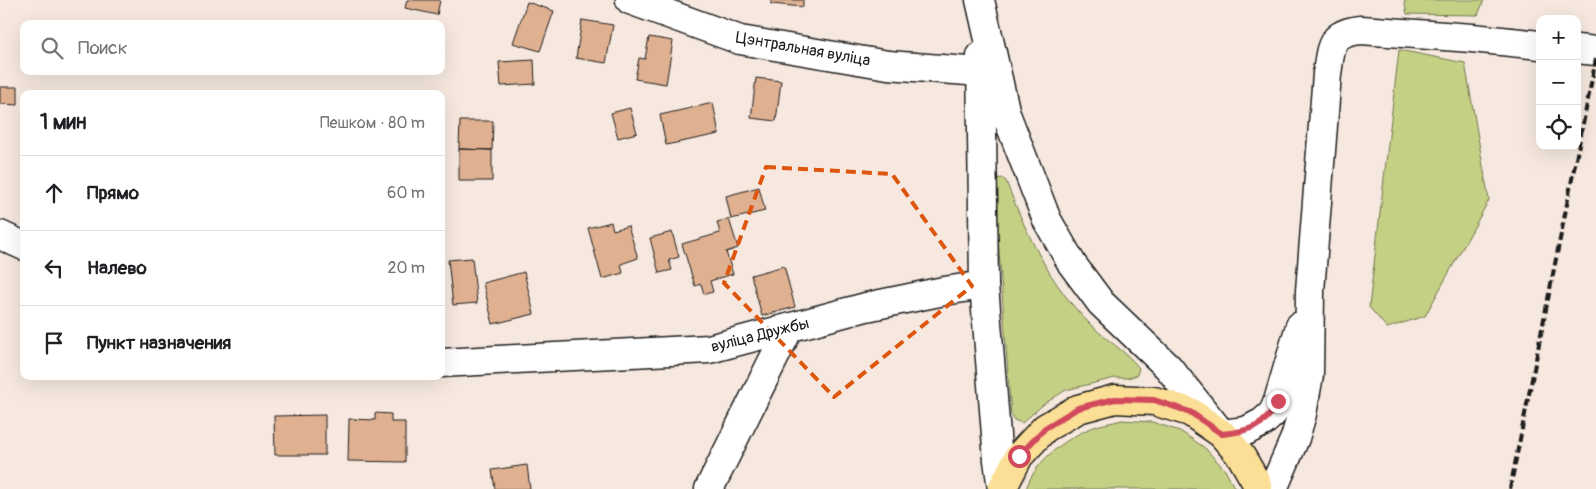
<!DOCTYPE html>
<html lang="ru">
<meta charset="utf-8">
<style>
:root{--surface:#fff;--page:#f2f2f2;--text:#202124;--muted:#757577;--line:#e0e0e0}
body{margin:0;font-family:Pangolin,sans-serif;background:var(--page);color:var(--text)}
.controls{position:absolute;right:15px;top:15px;display:grid;overflow:hidden;border-radius:10px;box-shadow:0 5px 20px #0002}
.controls button{width:45px;height:45px;display:grid;place-items:center;padding:0;border:0;border-bottom:1px solid var(--line);background:var(--surface);color:var(--text);font:25px sans-serif}
.stop{position:absolute;width:15px;height:15px;margin:-11px;border:4px solid #d1495b;border-radius:50%;background:#fff}
.stop.end{background:#d1495b;border-color:#fff;box-shadow:0 1px 5px #0008}
.list{margin:0;padding:0;list-style:none}
h2{display:flex;justify-content:space-between;align-items:center;height:65px;margin:0;padding:0 20px;font-size:21px}
h2 small{font-size:16px;font-weight:400;color:var(--muted)}
.list li{display:grid;grid-template-columns:32px 1fr auto;gap:15px;align-items:center;box-sizing:border-box;height:75px;padding:0 20px;border-top:1px solid var(--line)}
.list b{display:block;font-size:19px;white-space:nowrap}
.list em{font-size:16px;font-style:normal;color:var(--muted)}
.icon{flex:none;width:28px;height:28px;fill:none;stroke:currentColor;stroke-width:2;stroke-linecap:round;stroke-linejoin:round}
.map{position:relative;flex:none;width:1596px;height:489px;overflow:hidden}
.search{position:absolute;background:var(--surface);box-shadow:0 5px 20px #0002;left:20px;top:20px;width:425px;height:55px;display:flex;align-items:center;gap:12px;box-sizing:border-box;padding:0 18px;border-radius:10px;color:var(--muted);font-size:19px}
.panel{position:absolute;background:var(--surface);box-shadow:0 5px 20px #0002;left:20px;top:90px;width:425px;height:290px;border-radius:10px}
.map>svg:first-child{display:block}
.green{fill:#c4d084;stroke:#707650}
.building{fill:#e0b191;stroke:#1c1c1c}
.lines{fill:none;stroke-linecap:round;stroke-linejoin:round}
.minor-casing{stroke:#1c1c1c;stroke-width:31}
.tertiary-casing{stroke:#1c1c1c;stroke-width:31}
.secondary-casing{stroke:#1c1c1c;stroke-width:31}
.primary-casing{stroke:#1c1c1c;stroke-width:31}
.minor{stroke:#fff;stroke-width:28}
.tertiary{stroke:#fff;stroke-width:28}
.secondary{stroke:#fff;stroke-width:28}
.primary{stroke:#fbdf96;stroke-width:28}
.rail{stroke:#1c1c1c;stroke-width:4;stroke-dasharray:8 4;stroke-linecap:butt}
.route{stroke:#d1495b;stroke-width:6}
.marked{fill:none;stroke:#de560d;stroke-width:4;stroke-dasharray:10 6;stroke-linejoin:round}
.labels{text-anchor:middle;dominant-baseline:central;stroke-width:4;stroke-linejoin:round;paint-order:stroke}
.street-label{font-size:16px;fill:#1c1c1c;stroke:#fff}
</style>
<div class="map">
<svg width="1596" height="489" viewBox="0 0 1596 489">
<rect width="100%" height="100%" fill="#f6e8de"/>
<filter id="ink" filterUnits="userSpaceOnUse"><feTurbulence type="fractalNoise" baseFrequency=".02" numOctaves="2"/><feDisplacementMap in="SourceGraphic" scale="10" xChannelSelector="R" yChannelSelector="G"/><feConvolveMatrix kernelMatrix="1 2 1 2 8 2 1 2 1" color-interpolation-filters="sRGB"/></filter>
<g filter="url(#ink)">
<path class="green" d="M1404 0H1484L1478 15 1407 14Z
M1399 50 1465 63 1489 200 1425 316 1387 328 1369 307Z
M1002 178 1006 181C1026 233 1050 285 1091 325 1106 340 1126 351 1139 368L1137 375 1128 378H1115L1066 390 1044 404 1022 423 1014 420 1011 415 994 184 996 179Z
M1122 420 1152 422 1180 431 1205 448 1225 470 1235 489H1026C1035 461 1065 439 1091 428 1100 424 1112 423 1122 420Z"/>
<path class="building" d="M407 0H440L437 15 405 8Z
M771 0H803V7L771 4Z
M527 2 554 11 540 51 513 43Z
M582 20 613 25 606 63 576 58Z
M649 37 673 41 666 84 635 79 639 58 645 59Z
M534 60 535 84 501 86 499 62Z
M756 78 781 81 776 121 751 118Z
M0 87H18V105L0 104Z
M713 103 719 134 666 145 660 115Z
M630 108 637 133 618 138 611 113Z
M460 121H493L492 150 459 149Z
M459 149 492 150V181H459Z
M759 187 765 211 731 219 726 196Z
M729 219 738 248 726 252 733 274 710 281 713 292 704 294 701 284 695 286 682 244 720 233 717 222Z
M611 222 613 230 628 226 638 258 621 264 623 273 602 279 588 228Z
M672 232 679 257 669 260 672 270 659 273 650 238Z
M472 258 477 303 453 305 448 260Z
M784 266 795 307 762 316 751 275Z
M524 272 534 314 493 324 483 283Z
M375 413 391 414V422H405V462L348 461 349 419 375 420Z
M325 415V455H275L274 416Z
M527 465 530 489H495L492 470Z"/>
<g class="lines">
<g class="minor-casing">
<path id="minor" d="M630 0 740 40 888 65 981 72
M0 235 24 246
M441 363 709 349 866 307 944 291 984 285
M709 489 789 328"/>
</g>
<g class="tertiary-casing">
<path id="tertiary" d="M1577 49 1596 51
M1222 434 1246 431 1263 422 1273 413 1278 401 1300 326
M1273 489 1295 438 1302 414 1309 375 1310 291 1327 74C1331 48 1329 33 1361 30L1472 38 1540 45"/>
</g>
<g class="secondary-casing">
<path id="secondary" d="M980 0 1006 114 1047 220 1072 264 1101 303 1168 367 1217 428
M981 56 984 285 998 460 1002 489"/>
</g>
<g class="primary-casing">
<path id="primary" d="M1002 489 1019 456 1045 428 1078 409 1115 399 1154 401 1190 412 1222 434 1241 456 1256 482 1258 489"/>
</g>
<use href="#minor" class="minor"/>
<use href="#tertiary" class="tertiary"/>
<use href="#secondary" class="secondary"/>
<use href="#primary" class="primary"/>
<path class="rail" d="M1510 489 1596 59"/>
</g>
</g>
<g class="lines" filter="url(#ink)">
<path class="route" d="M1019 456 1045 428 1078 408 1115 399 1154 400 1190 412 1222 434C1250 431 1266 427 1278 401"/>
</g>
<path class="marked" d="M766 167 892 174 972 286 834 397 724 283Z"/>
<g class="labels">
<g class="street-label">
<text transform="translate(803 49) rotate(10)">Цэнтральная вуліца</text>
<text transform="translate(760 335) rotate(-14)">вуліца Дружбы</text>
</g>
</g>
</svg>
<div class="controls">
<button>+</button>
<button>−</button>
<button><svg class="icon" aria-label="locate" viewBox="0 0 24 24"><circle cx="12" cy="12" r="6"/><path d="M12 2v4M12 18v4M2 12h4M18 12h4"/></svg></button>
</div>
<div class="stop" style="left:1019px;top:456px"></div>
<div class="stop end" style="left:1278px;top:401px"></div>
<div class="search"><svg class="icon" aria-label="search" viewBox="0 0 24 24"><circle cx="10" cy="10" r="6"/><path d="M15 15l6 6"/></svg>Поиск</div>
<section class="panel">
<h2>1 мин<small>Пешком · 80 m</small></h2>
<ul class="list">
<li><svg class="icon" aria-label="ahead" viewBox="0 0 24 24"><path d="M12 20V5M6 11l6-6 6 6"/></svg><div><b>Прямо</b></div><em>60 m</em></li>
<li><svg class="icon" aria-label="left" viewBox="0 0 24 24"><path d="M17 20v-9H6M10 6l-5 5 5 5"/></svg><div><b>Налево</b></div><em>20 m</em></li>
<li><svg class="icon" aria-label="arrive" viewBox="0 0 24 24"><path d="M6 21V4h12l-3 4 3 4H6"/></svg><div><b>Пункт назначения</b></div></li>
</ul>
</section>
</div>
